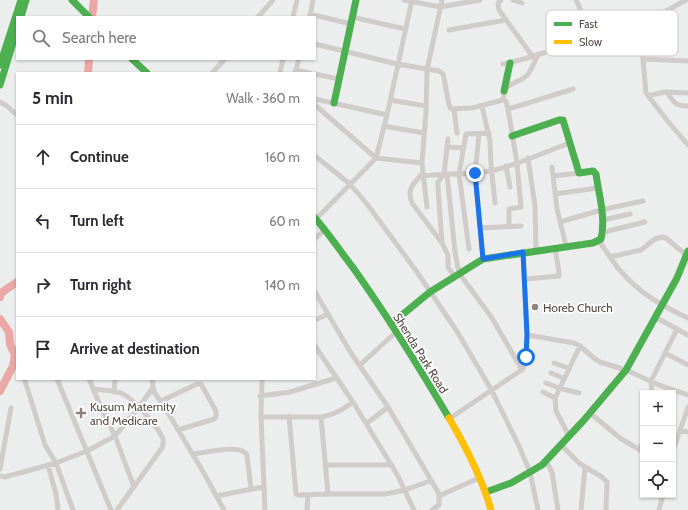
<!DOCTYPE html>
<meta charset="utf-8">
<style>
:root{--surface:#fff;--page:#f7f7f7;--text:#2b2b33;--muted:#7c7c81;--line:#e1e1e2}
body{margin:0;font-family:Cabin,sans-serif;background:var(--page);color:var(--text)}
.controls{position:absolute;right:12px;bottom:12px;display:grid;overflow:hidden;border-radius:0px;box-shadow:0 1px 3px #0004}
.controls button{width:36px;height:36px;display:grid;place-items:center;padding:0;border:0;border-bottom:1px solid var(--line);background:var(--surface);color:var(--text);font:20px sans-serif}
.stop{position:absolute;width:12px;height:12px;margin:-9px;border:3px solid #1a73e8;border-radius:50%;background:#fff}
.stop.end{background:#1a73e8;border-color:#fff;box-shadow:0 1px 4px #0008}
.list{margin:0;padding:0;list-style:none}
h2{display:flex;justify-content:space-between;align-items:center;height:52px;margin:0;padding:0 16px;font-size:17px}
h2 small{font-size:13px;font-weight:400;color:var(--muted)}
.list li{display:grid;grid-template-columns:26px 1fr auto;gap:12px;align-items:center;box-sizing:border-box;height:64px;padding:0 16px;border-top:1px solid var(--line)}
.list b{display:block;font-size:15px;white-space:nowrap}
.list em{font-size:13px;font-style:normal;color:var(--muted)}
.icon{flex:none;width:22px;height:22px;fill:none;stroke:currentColor;stroke-width:2;stroke-linecap:round;stroke-linejoin:round}
.map{position:relative;flex:none;width:688px;height:510px;overflow:hidden}
.search{position:absolute;background:var(--surface);box-shadow:0 1px 3px #0004;left:16px;top:16px;width:300px;height:44px;display:flex;align-items:center;gap:10px;box-sizing:border-box;padding:0 14px;border-radius:0px;color:var(--muted);font-size:15px}
.panel{position:absolute;background:var(--surface);box-shadow:0 1px 3px #0004;left:16px;top:72px;width:300px;height:308px;border-radius:0px}
.map>svg:first-child{display:block}
.lines{fill:none;stroke-linecap:round;stroke-linejoin:round}
.river{stroke:#e9a8a6;stroke-width:8}
.street{stroke:#d0ccca;stroke-width:5}
.fast{stroke:#4caf50;stroke-width:7}
.slow{stroke:#ffc107;stroke-width:7}
.route{stroke:#1a73e8;stroke-width:5}
.poi-dot{fill:#8c837f;stroke:#fff;stroke-width:1.5}
.labels{text-anchor:middle;dominant-baseline:central;stroke-width:3.5;stroke-linejoin:round;paint-order:stroke}
.poi-label{font-size:12px;fill:#584a44;stroke:#fff;text-anchor:start}
.street-label{font-size:12px;fill:#584a44;stroke:#fff}
.key{fill:#fff;stroke:#cdc9c7;stroke-width:1}
.key-label{font-size:11px;fill:#584a44}
</style>
<div class="map">
<svg width="688" height="510" viewBox="0 0 688 510">
<rect width="100%" height="100%" fill="#eceded"/>
<g class="lines">
<path class="river" d="M92 17 94 0
M88 73 89 59
M0 297 1 293 17 282
M0 319 9 332 10 344 15 355 13 366 0 391"/>
<path class="street" d="M404 0 440 7 480 0
M501 0 498 3 499 10 533 57
M513 0 522 3
M576 0 594 38
M310 14 351 24
M258 17 273 0
M293 17 297 0
M310 17 313 0
M352 17 405 29
M631 27 642 48 646 93 666 119 688 145
M449 30 506 20
M315 44 397 64 439 71 443 74 444 78 449 105 451 109 472 108 503 100 506 101 508 109 573 89
M644 59 688 61
M503 64 524 59 588 39 641 25 686 0
M296 70 310 73
M212 73 225 59
M280 73 283 59
M295 73 299 59
M315 74 339 79
M667 92C674 103 675 106 688 106
M648 96 664 92 688 93
M315 99 387 115
M390 100 426 106
M503 100C506 79 513 87 525 77 531 73 534 62 538 55
M0 102 7 106 17 115
M315 105 376 158 422 163
M482 106 490 141 491 165 495 203
M454 109 457 133
M508 109 517 163 521 207 509 209V226
M384 126 424 133
M479 134 475 173 483 259
M448 139 444 174 438 182V188L442 243 448 255V267L454 276
M447 147 464 148
M315 156 350 184 367 204 417 272 458 333 492 391 519 446 530 472 538 510
M528 158 535 206 536 250
M506 166 510 187
M552 167 557 209 566 246
M423 173C414 183 406 189 412 203L442 243
M447 174 455 252 459 273 492 318 522 370
M423 176C446 173 469 175 491 171 518 165 544 152 570 143
M553 176 579 173
M555 194 597 188
M427 207 422 163 426 112 427 70 442 0
M316 219 376 158 387 115 412 0
M603 220 630 214
M560 222 601 210 643 201
M480 228 521 226
M604 232 645 222
M315 239 325 229
M599 241 610 257 641 250 655 239 662 237 666 238 686 255
M469 249 459 174 466 134 489 133
M610 257C630 287 655 303 688 318
M526 279 559 276V272L555 248
M315 292 351 353 388 407 438 492 439 496V505L432 510
M655 317 688 335
M315 320 328 314
M527 335 574 343 580 346 595 359 600 362 626 370 659 385 688 395
M315 346 353 402 398 476 414 510
M665 353 688 365
M554 363 568 368
M360 365 396 332
M551 373 563 378
M57 379 111 510
M89 379 102 410 115 436 134 487
M152 379 154 392 164 406 205 475 224 510
M262 379 261 417H321C334 415 342 410 353 402
M25 381 45 445 56 463 73 510
M546 383 559 388 579 393
M93 389C102 390 112 390 121 393 132 397 159 428 163 439 164 442 163 445 162 448L117 510
M114 392 115 379
M543 392 555 398
M652 393 651 381 677 329
M260 396 290 392 336 378
M161 401 197 384H201L216 411V417L214 419 178 430
M590 413 620 438 643 452
M289 416 296 494 298 495 328 494
M261 417 265 510
M321 417 328 494H385L405 490 430 481
M449 419 517 373 524 367 526 357 527 335 523 252
M366 424 388 407
M680 430 688 432
M569 436 556 411 555 398 580 346
M561 445 580 464 602 477 607 482 606 510
M640 450 643 441
M673 451 688 407
M193 454C204 453 242 443 247 455L251 489
M546 461 552 472 558 510
M48 465 56 494 58 510
M325 465H391
M0 469 11 408
M0 476 5 477 56 463 87 451 115 436 139 407 152 389
M216 496 263 487
M439 496 479 478
M307 510 308 495
M581 510 585 468
M659 510 663 495"/>
<path class="fast" d="M72 0 89 17
M21 17 26 0
M132 59 147 73
M0 65 21 0
M0 85 17 30
M504 91 510 63
M334 103 356 0
M315 218C329 234 341 252 354 269 388 317 419 367 449 418
M391 324 430 292 483 259 593 243 601 239C606 217 599 196 596 174L593 171 579 173 563 120H559L512 136
M486 492 511 483 542 465 584 420 626 370 677 278 688 251"/>
<path class="slow" d="M449 418C466 447 482 478 491 510"/>
</g>
<g class="lines">
<path class="route" d="M475 173 483 259 523 252 527 335 526 357"/>
</g>
<g class="poi-dot">
<circle cx="535" cy="307" r="4"/>
<path d="M79 407h4v4h4v4h-4v4h-4v-4h-4v-4h4z"/>
</g>
<g class="labels">
<g class="poi-label">
<text x="543" y="307">Horeb Church</text>
<text x="90" y="406">Kusum Maternity<tspan x="90" dy="14">and Medicare</tspan></text>
</g>
<g class="street-label">
<text transform="translate(421 353) rotate(58)">Shenda Park Road</text>
</g>
</g>
<rect x="546" y="10" width="132" height="46" rx="6" class="key"/>
<rect x="554" y="22" width="18" height="4" fill="#4caf50"/>
<rect x="554" y="40" width="18" height="4" fill="#ffc107"/>
<g class="key-label">
<text x="579" y="28">Fast</text>
<text x="579" y="46">Slow</text>
</g>
</svg>
<div class="controls">
<button>+</button>
<button>−</button>
<button><svg class="icon" aria-label="locate" viewBox="0 0 24 24"><circle cx="12" cy="12" r="6"/><path d="M12 2v4M12 18v4M2 12h4M18 12h4"/></svg></button>
</div>
<div class="stop" style="left:526px;top:357px"></div>
<div class="stop end" style="left:475px;top:173px"></div>
<div class="search"><svg class="icon" aria-label="search" viewBox="0 0 24 24"><circle cx="10" cy="10" r="6"/><path d="M15 15l6 6"/></svg>Search here</div>
<section class="panel">
<h2>5 min<small>Walk · 360 m</small></h2>
<ul class="list">
<li><svg class="icon" aria-label="ahead" viewBox="0 0 24 24"><path d="M12 20V5M6 11l6-6 6 6"/></svg><div><b>Continue</b></div><em>160 m</em></li>
<li><svg class="icon" aria-label="left" viewBox="0 0 24 24"><path d="M17 20v-9H6M10 6l-5 5 5 5"/></svg><div><b>Turn left</b></div><em>60 m</em></li>
<li><svg class="icon" aria-label="right" viewBox="0 0 24 24"><path d="M7 20v-9h11M14 6l5 5-5 5"/></svg><div><b>Turn right</b></div><em>140 m</em></li>
<li><svg class="icon" aria-label="arrive" viewBox="0 0 24 24"><path d="M6 21V4h12l-3 4 3 4H6"/></svg><div><b>Arrive at destination</b></div></li>
</ul>
</section>
</div>
